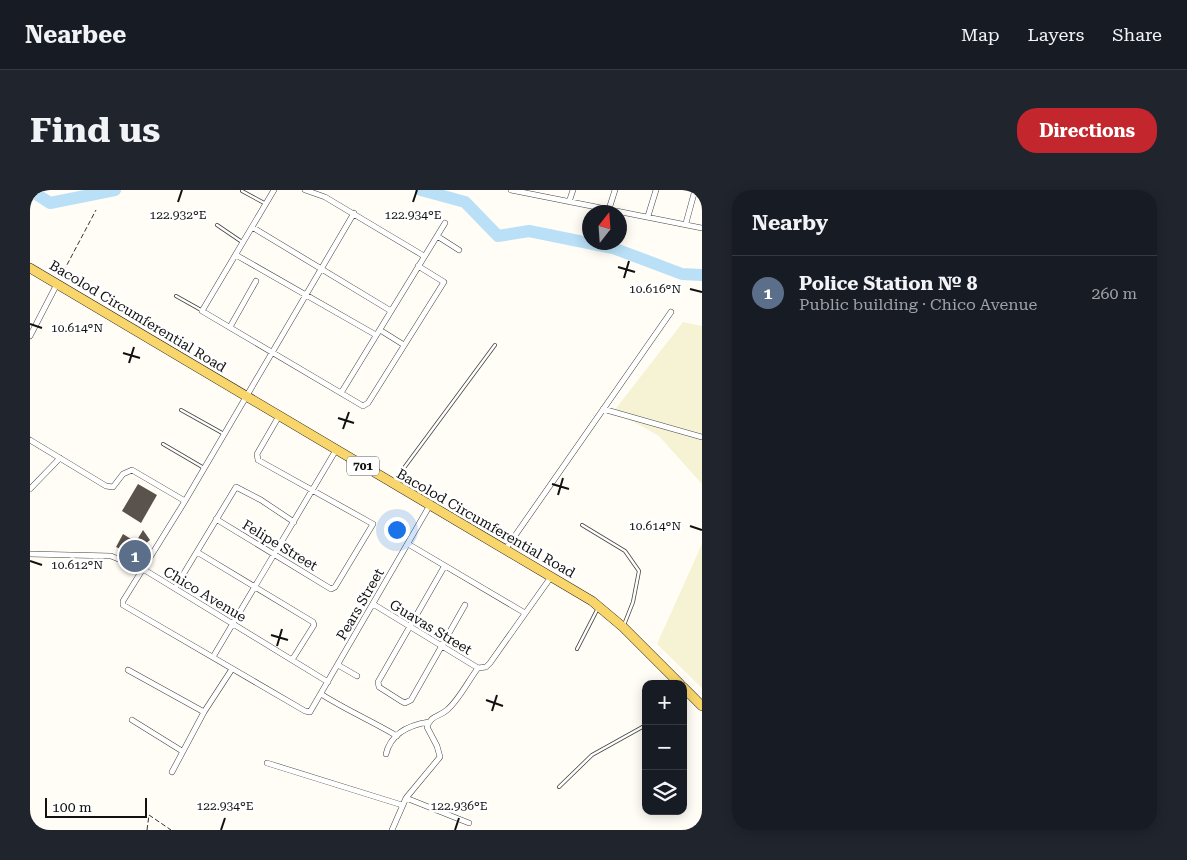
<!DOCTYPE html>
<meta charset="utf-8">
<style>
:root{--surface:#171b24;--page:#20242c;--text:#f1f3f6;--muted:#9ea1a6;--line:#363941;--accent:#c4262e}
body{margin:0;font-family:"Roboto Serif",serif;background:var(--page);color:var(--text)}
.controls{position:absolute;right:15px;bottom:15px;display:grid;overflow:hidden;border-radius:10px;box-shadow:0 2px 12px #0003}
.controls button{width:45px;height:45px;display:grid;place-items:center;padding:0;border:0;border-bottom:1px solid var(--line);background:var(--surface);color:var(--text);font:25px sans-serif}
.compass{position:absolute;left:552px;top:15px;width:45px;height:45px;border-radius:50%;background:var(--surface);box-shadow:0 2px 12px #0003;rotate:17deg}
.scale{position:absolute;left:15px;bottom:12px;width:102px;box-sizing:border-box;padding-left:5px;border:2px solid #111;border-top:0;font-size:14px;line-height:18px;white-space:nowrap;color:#111;-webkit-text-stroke:4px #fff;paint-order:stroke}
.you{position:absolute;left:366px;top:339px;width:18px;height:18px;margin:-12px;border:4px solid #fff;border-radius:50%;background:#1a73e8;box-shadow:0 0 0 8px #1a73e833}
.badge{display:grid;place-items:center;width:32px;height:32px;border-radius:50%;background:var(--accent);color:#fff;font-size:16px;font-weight:700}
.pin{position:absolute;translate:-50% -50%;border:2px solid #fff;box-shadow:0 1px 5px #0006}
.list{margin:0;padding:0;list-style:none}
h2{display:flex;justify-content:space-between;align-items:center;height:65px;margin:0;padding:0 20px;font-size:21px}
h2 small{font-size:16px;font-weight:400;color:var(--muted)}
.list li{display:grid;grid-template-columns:32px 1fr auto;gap:15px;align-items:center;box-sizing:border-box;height:75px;padding:0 20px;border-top:1px solid var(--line)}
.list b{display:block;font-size:19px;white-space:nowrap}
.list p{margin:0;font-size:16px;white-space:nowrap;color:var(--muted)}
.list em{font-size:16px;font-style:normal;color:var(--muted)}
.icon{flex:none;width:28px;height:28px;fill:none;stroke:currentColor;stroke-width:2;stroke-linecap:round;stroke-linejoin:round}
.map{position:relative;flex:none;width:672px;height:640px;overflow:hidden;border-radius:20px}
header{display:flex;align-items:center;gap:30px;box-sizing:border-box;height:70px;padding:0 25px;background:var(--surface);border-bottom:1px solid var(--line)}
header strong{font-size:24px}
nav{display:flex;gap:28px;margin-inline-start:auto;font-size:18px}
.intro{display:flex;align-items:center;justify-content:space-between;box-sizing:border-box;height:120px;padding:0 30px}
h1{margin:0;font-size:35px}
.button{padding:12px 22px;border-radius:20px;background:var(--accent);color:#fff;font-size:18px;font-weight:700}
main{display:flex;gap:30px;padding:0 30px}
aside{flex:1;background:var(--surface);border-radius:20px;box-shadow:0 2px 12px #0003}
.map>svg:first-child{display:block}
.farmland{fill:#f6f3d4}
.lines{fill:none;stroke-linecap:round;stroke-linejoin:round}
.river{stroke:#b9e0f7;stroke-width:12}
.building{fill:#5a524d}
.service-casing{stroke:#444;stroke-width:4}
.minor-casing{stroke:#444;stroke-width:6}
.primary-casing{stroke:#222;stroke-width:10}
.path{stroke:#333;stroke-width:1;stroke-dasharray:5 2.5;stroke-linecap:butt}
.service{stroke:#fff;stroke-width:2.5}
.minor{stroke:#fff;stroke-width:5}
.primary{stroke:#f9d66b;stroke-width:9}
.ticks{fill:none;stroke:#111;stroke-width:2}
.labels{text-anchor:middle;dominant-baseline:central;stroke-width:5;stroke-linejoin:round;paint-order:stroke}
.shield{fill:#fff;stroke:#585858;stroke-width:1}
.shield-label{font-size:12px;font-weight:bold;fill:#111}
.street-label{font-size:14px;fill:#111;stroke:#fff}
.ticks-label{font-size:12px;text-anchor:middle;fill:#111;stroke:#fff;stroke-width:5;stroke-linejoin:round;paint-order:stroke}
</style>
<header>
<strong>Nearbee</strong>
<nav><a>Map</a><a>Layers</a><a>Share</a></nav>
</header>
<div class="intro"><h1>Find us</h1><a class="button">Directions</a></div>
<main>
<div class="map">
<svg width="672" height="640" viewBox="0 0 672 640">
<rect width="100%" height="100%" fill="#fffdf5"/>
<path class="farmland" d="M653 132 672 136V294L629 246 584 221Z
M672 354V498L627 454Z"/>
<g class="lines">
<path class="river" d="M0 0 20 13 85 0
M391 0 435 12 468 46 499 41 583 58 652 84 672 85"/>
</g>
<path class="building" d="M108 294 127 305 111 333 92 321Z
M113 340 120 350 108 360 104 355Z
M93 344 101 349 95 361 86 357Z"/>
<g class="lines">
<g class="service-casing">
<path id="service" d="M212 1 236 14
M187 35 212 52
M146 106 171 120
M151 220 194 244
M133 254 174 278
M365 290 465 155
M552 335 595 361 609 381 603 412 594 435
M547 459 567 420
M529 597 562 565 616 535"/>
</g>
<g class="minor-casing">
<path id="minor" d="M244 0 172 121 333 216 338 213 414 92 388 76
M275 0 295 7 394 66
M481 0 672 38
M539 12 543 0
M579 19 585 0
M324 23 155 311 93 411V415L275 521 280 522 400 315
M618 26 626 0
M656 33 665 0
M222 37 361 121
M407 46 429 60
M206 65 346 145
M200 137 226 91
M350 140 374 155
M0 146 27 94
M311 203 415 33
M573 219 672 247
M0 250 76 296 83 297 93 284 102 280 155 311
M0 299 30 268
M186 329 301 399 305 397 343 334 228 270 227 264 249 226
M378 354 495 423
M475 360 641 122
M167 362 283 432 284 435 262 470
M0 364 81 366 113 379 298 492
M414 377 348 492 349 497 371 511 375 513 381 510 435 415
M145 398 206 297 231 310 264 332
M343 414 448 478
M183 467 306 260
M308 475 327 486
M448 478 456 477 460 473 521 387
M98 480 174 522 202 479
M291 504C316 520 342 531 367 546
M102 530 152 561
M356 564C361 543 379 535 399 532
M237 573 372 615
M142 582 174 522
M376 608 439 633
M362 640 376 608 410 567 407 556 397 537C401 525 409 527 417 520 429 510 438 491 448 478"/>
</g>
<g class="primary-casing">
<path id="primary" d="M0 78 562 411 593 437 650 494
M653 497 672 516"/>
</g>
<path class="path" d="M30 88 66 20
M117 640 119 625 141 640"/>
<use href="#service" class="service"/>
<use href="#minor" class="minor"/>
<use href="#primary" class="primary"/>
</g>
<path class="ticks" d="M148 12 152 0M383 12 387 0M588 77 605 82M594 88 599 71M660 99 672 102M0 134 12 138M93 163 110 168M99 173 104 157M308 228 324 233M313 239 319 222M522 294 539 299M528 305 533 288M660 336 672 340M0 371 12 375M241 445 258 450M247 456 252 439M456 510 473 516M462 521 467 505M191 640 195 628M425 640 429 628"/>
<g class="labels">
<rect class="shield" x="317" y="266.5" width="32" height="19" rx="4"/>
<g class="shield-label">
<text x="333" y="276">701</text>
</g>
<g class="street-label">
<text transform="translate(108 126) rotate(31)">Bacolod Circumferential Road</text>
<text transform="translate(456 333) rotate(30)">Bacolod Circumferential Road</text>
<text transform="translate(250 355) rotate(31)">Felipe Street</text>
<text transform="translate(175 404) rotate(31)">Chico Avenue</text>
<text transform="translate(330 414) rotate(-60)">Pears Street</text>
<text transform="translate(401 437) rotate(31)">Guavas Street</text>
</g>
</g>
<g class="ticks-label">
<text x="148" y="29">122.932°E</text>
<text x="383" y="29">122.934°E</text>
<text x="625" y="103">10.616°N</text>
<text x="47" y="142">10.614°N</text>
<text x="625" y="340">10.614°N</text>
<text x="47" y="379">10.612°N</text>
<text x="195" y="620">122.934°E</text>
<text x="429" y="620">122.936°E</text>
</g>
</svg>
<div class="controls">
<button>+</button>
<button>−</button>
<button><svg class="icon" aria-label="layers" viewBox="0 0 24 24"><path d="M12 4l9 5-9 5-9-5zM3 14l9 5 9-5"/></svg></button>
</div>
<svg class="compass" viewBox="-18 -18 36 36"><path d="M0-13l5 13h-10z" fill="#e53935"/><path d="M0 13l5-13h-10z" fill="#9ea1a6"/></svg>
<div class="scale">100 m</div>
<div class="you"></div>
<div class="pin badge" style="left:105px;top:366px;background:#5c6f8a">1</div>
</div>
<aside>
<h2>Nearby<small></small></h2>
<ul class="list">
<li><span class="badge" style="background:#5c6f8a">1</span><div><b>Police Station № 8</b><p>Public building · Chico Avenue</p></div><em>260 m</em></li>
</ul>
</aside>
</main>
